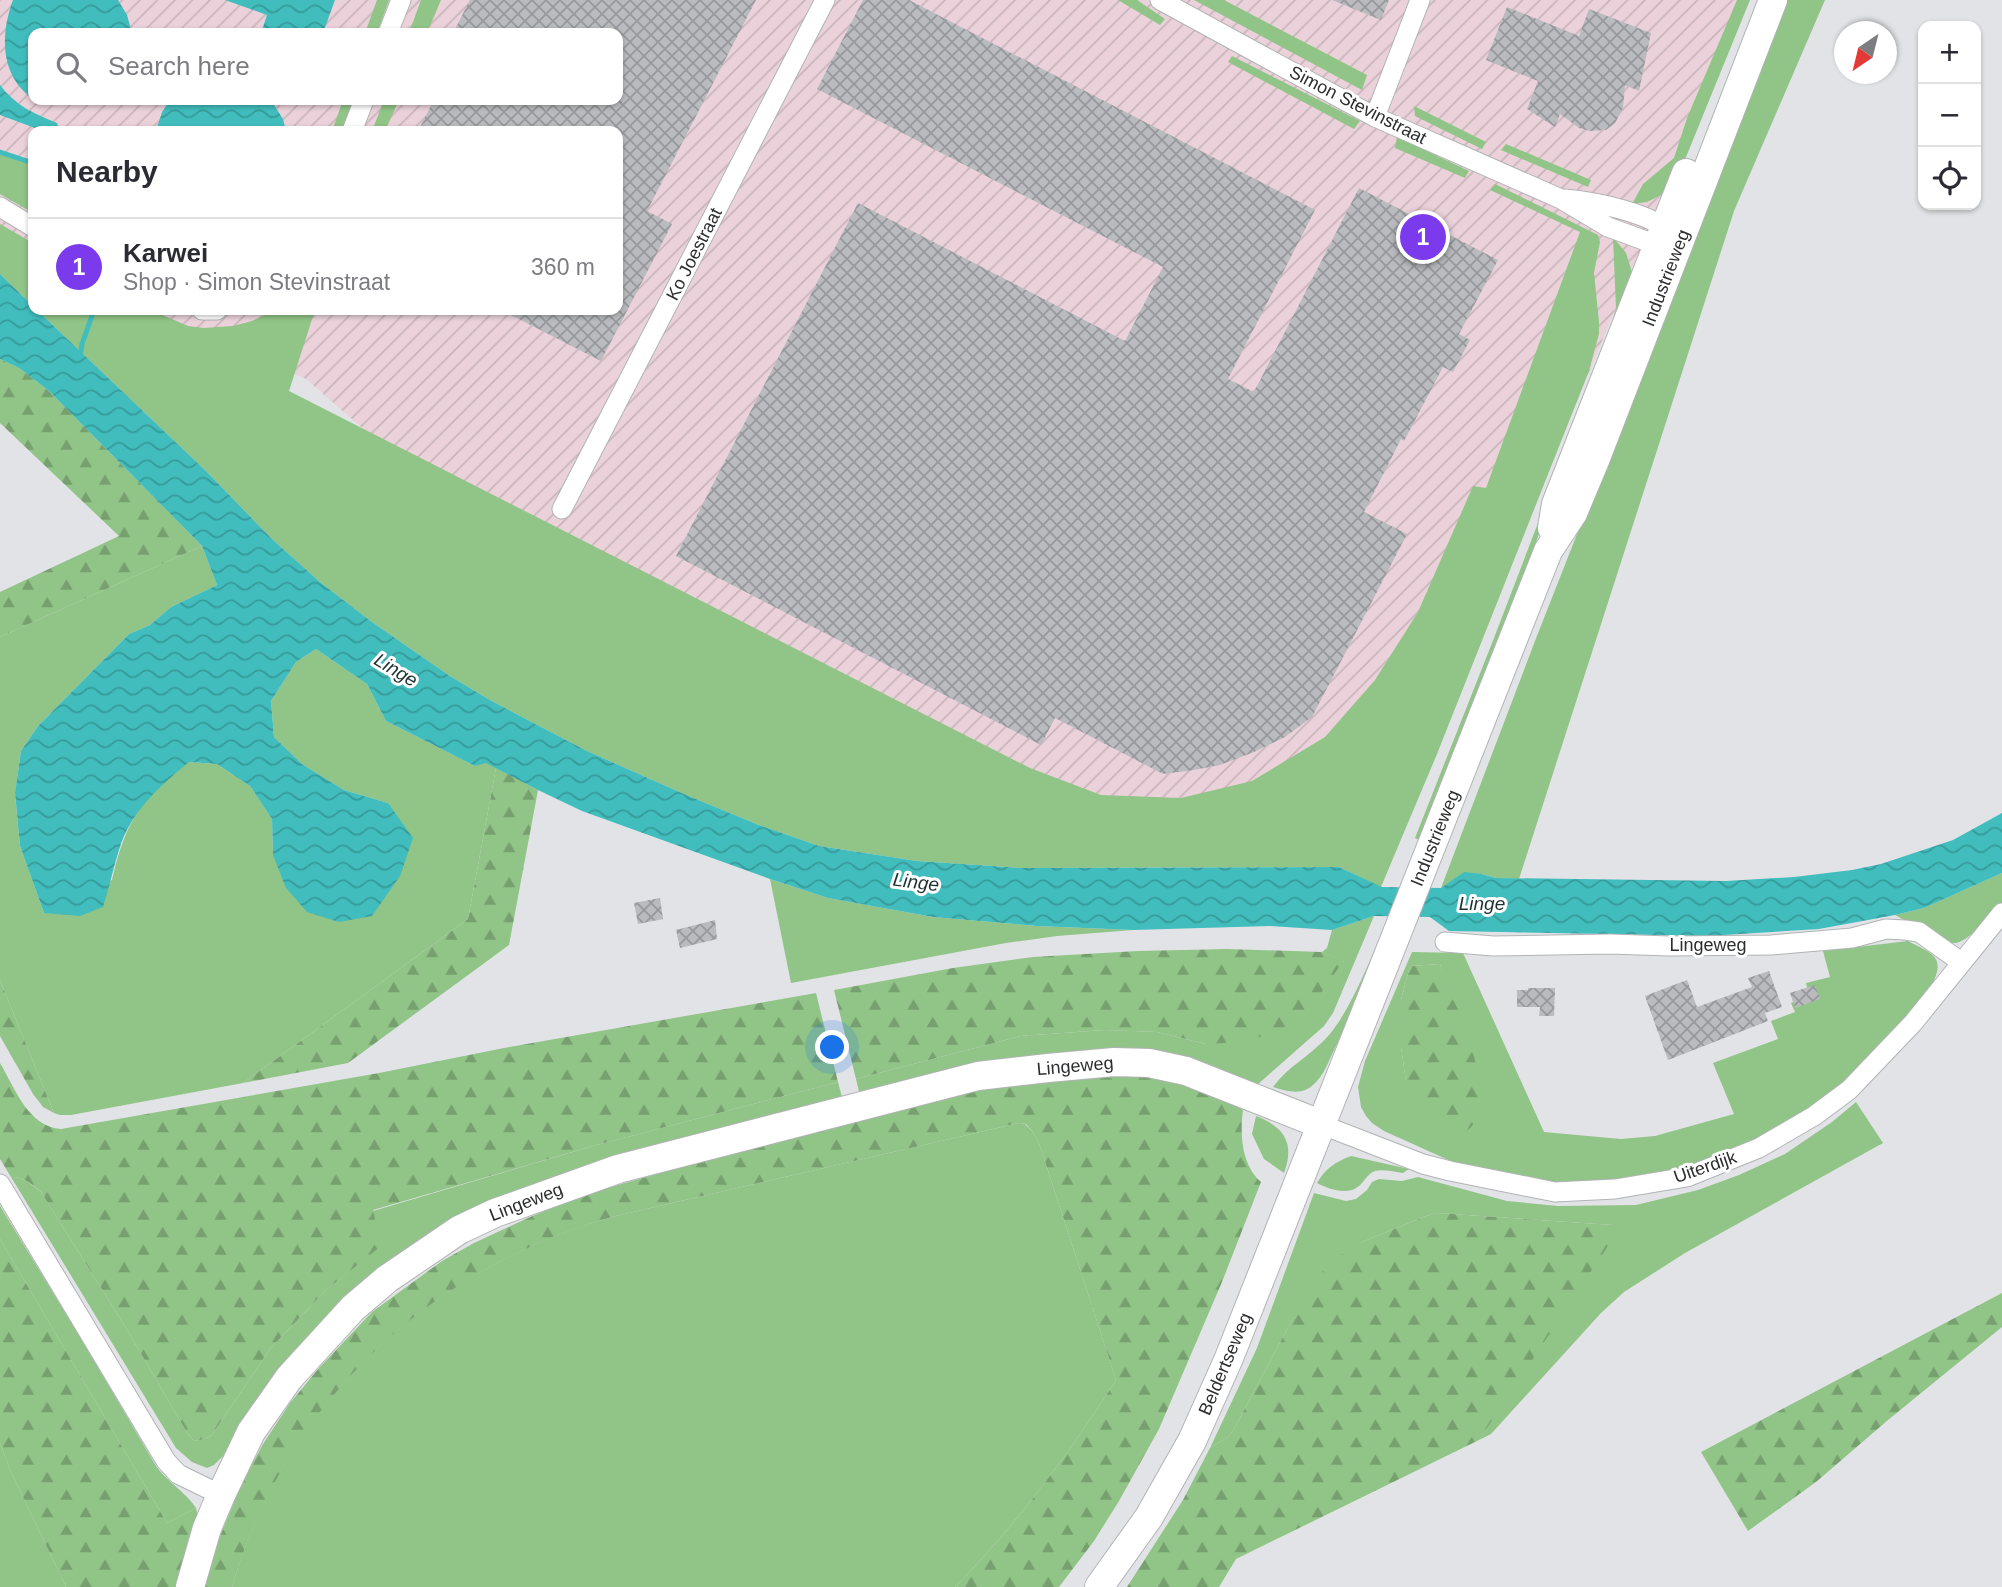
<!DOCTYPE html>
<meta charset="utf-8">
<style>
:root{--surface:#fff;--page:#f2f2f3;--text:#2b2b33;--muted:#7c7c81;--line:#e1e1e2;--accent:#7c3aed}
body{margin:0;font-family:Helvetica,sans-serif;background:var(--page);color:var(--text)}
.controls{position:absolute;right:21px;top:21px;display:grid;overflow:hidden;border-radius:14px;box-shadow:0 2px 5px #0004}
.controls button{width:63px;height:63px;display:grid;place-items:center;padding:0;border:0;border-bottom:2px solid var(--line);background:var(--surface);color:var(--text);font:35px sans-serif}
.compass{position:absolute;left:1834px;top:21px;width:63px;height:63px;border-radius:50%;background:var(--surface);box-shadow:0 2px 5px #0004;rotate:215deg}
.you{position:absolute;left:833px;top:1048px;width:24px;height:24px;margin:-18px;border:5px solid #fff;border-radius:50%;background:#1a73e8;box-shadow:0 0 0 10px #1a73e833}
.badge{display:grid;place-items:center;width:46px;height:46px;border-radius:50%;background:var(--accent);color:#fff;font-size:23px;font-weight:700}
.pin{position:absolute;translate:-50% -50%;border:4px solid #fff;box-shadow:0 2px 7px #0006}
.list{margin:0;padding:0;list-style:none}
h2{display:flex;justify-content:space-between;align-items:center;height:91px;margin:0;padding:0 28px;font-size:30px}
h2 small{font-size:23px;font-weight:400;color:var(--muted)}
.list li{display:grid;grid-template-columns:46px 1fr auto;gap:21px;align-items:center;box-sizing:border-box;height:98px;padding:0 28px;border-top:2px solid var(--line)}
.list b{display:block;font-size:26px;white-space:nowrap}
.list p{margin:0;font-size:23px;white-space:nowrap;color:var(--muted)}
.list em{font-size:23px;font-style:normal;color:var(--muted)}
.icon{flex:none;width:38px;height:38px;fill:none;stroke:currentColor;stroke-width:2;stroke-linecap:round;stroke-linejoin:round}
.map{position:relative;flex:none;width:2002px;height:1587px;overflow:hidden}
.search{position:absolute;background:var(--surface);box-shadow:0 2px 5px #0004;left:28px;top:28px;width:595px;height:77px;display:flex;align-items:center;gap:18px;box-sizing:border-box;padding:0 24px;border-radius:14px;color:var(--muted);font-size:26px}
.panel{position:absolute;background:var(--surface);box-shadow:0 2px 5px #0004;left:28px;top:126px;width:595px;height:189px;border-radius:14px}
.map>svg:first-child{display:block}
.industrial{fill:url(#industrial-furrows);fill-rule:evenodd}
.grass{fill:#91c487;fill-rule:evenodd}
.forest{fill:url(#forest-firs)}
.water{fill:url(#water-waves)}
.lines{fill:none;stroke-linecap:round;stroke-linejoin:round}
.stream{stroke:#41bdbd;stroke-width:5}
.building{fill:url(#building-cross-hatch)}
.street-casing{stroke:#b1b3b5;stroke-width:21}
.secondary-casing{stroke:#b1b3b5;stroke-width:30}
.street{stroke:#fff;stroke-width:19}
.secondary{stroke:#fff;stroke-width:28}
.labels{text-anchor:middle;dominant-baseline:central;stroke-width:6;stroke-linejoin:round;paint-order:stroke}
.street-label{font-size:18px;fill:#2c2d2e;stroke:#fff}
.water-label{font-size:19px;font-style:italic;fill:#1c3131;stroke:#fff}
</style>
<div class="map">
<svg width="2002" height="1587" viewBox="0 0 2002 1587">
<defs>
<pattern id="industrial-furrows" width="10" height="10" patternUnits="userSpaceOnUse" patternTransform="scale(1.75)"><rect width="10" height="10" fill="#ebd2da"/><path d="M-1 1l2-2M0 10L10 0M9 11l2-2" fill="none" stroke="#cab5bb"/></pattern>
<pattern id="forest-firs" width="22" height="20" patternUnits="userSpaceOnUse" patternTransform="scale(1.75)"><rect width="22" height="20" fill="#91c487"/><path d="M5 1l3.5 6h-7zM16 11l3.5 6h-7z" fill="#77a06f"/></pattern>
<pattern id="water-waves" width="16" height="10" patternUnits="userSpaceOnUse" patternTransform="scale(1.75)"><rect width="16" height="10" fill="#41bdbd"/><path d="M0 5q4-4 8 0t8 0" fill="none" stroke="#379a9a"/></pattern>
<pattern id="building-cross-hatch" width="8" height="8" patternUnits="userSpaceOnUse" patternTransform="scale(1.75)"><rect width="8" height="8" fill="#b9bbbe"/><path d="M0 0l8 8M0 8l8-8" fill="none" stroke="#97989b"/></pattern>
</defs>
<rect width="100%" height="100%" fill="#e2e3e6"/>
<path class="industrial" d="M0 0H1745L1406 809 1097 805 431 488 306 379 144 310H618V131H33V262L0 247ZM33 33H618V100H33Z"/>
<path class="grass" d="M377 0H389L377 33H365Z
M421 0H441L427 33H409Z
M1118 0H1137L1165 19 1160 25Z
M1194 0H1224L1367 75 1362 90Z
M1737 0H1750L1684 162 1667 192 1647 202 1632 204 1643 184 1674 158 1687 118Z
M1787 0H1825L1734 211 1519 879 1496 878 1482 874 1441 888 1535 641Z
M1232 56 1360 121 1354 129 1228 62Z
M343 100H353L342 131H332Z
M384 100H399L385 131H372Z
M1414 106 1486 142 1482 149 1415 116Z
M1397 137 1469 171 1465 178 1395 148Z
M1506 144 1591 180 1588 187 1501 150Z
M0 154 33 164V213L0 194Z
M1495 184 1598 235 1600 242 1594 273 1599 322V334L1589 371 1437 754 1381 887 1339 867 1021 868 917 861 819 846 759 825 691 797 587 751 490 700 450 676 372 622 320 582 271 538 206 471 37 310H151L188 326 204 328 233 326 252 321 275 310H315L289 391 1030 768 1101 795 1181 798 1252 781 1325 737 1375 680 1418 612 1473 486 1486 488 1580 232 1490 190Z
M0 224 33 243V306L0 274Z
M1613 237 1626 253 1632 272 1524 576 1421 841 1415 838 1494 638 1605 348 1616 308Z
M202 546 217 585 171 607 150 625 129 634 38 726 21 751 15 794 20 846 44 913 112 880C119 849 129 818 151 795 162 783 176 773 188 762L217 764 250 786 272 819 273 855 388 803 344 790 302 764 274 737 271 701 296 662 316 649 367 684 386 721 475 766 486 762 496 768 468 919 243 1083 71 1115H60L54 1113 0 980V637Z
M2002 873V903C1991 914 1971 940 1956 943 1942 945 1909 922 1895 915L1924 908Z
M770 879 828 898 933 917 1037 926 1133 930 1057 936 1006 943 791 983Z
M1374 916 1333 1013 1324 1026 1257 1085C1220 1067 1178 1056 1138 1048L1122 1058 861 1100 856 1079 1021 1036 1105 1030 1157 1032 1206 1044 1344 961 1322 952 1327 948 1332 930Z
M1386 924C1370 966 1355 1008 1335 1048 1329 1060 1324 1076 1313 1085 1301 1096 1287 1091 1273 1087 1288 1066 1312 1055 1329 1035 1352 1008 1371 957 1386 924Z
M1908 941C1934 955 1947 956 1930 989L1835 1096 1758 1145 1660 1177 1552 1185 1455 1163 1384 1131 1372 1123 1366 1116 1361 1107 1358 1087 1365 1061 1412 952 1463 953 1544 1132 1621 1139 1655 1136 1734 1114 1713 1063 1778 1039 1771 1021 1795 1012 1791 1003 1809 995 1806 983 1830 977 1823 951ZM1440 964 1449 992 1406 1081 1401 1047V1000L1410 966Z
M838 1082 844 1105 435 1239 224 1455 214 1465 207 1468 192 1462 176 1448 11 1177C24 1177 31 1184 41 1192L126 1328 186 1431 193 1440 198 1441 211 1436 270 1349 325 1291 380 1246 373 1211 593 1146Z
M1856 1102 1883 1143 1685 1253 1624 1292 1601 1313 1491 1434 1479 1440 1613 1225 1437 1213 1426 1216 1362 1242 1293 1318 1234 1429 1228 1437 1210 1448 1257 1348 1314 1193 1346 1201 1356 1199 1367 1190 1372 1182 1379 1179 1402 1181 1418 1177 1507 1201 1558 1206 1636 1205 1698 1190 1739 1175 1785 1154 1832 1122Z
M1256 1116C1285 1127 1295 1144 1284 1173L1264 1159 1252 1134Z
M1019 1123 1025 1124 1033 1132 1039 1143 1116 1380C1068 1455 1018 1523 955 1587H232C285 1401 432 1266 616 1216Z
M1351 1156 1409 1169 1403 1173C1395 1172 1383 1169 1375 1171 1367 1174 1365 1181 1359 1186 1348 1196 1328 1189 1317 1183 1326 1168 1335 1162 1351 1156Z
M0 1206 79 1335 156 1466C168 1483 185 1491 196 1508L167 1523 0 1239Z
M0 1443 10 1470 66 1587H0Z"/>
<path class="forest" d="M0 359 19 368 49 391 202 546 0 637V592L119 536 0 423Z
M496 768 538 790 509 945 348 1063 243 1083 468 919Z
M1227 949 1322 952 1344 960 1307 1013 1276 1032 1242 1042 1206 1044 1157 1032 1105 1030 1021 1036 856 1079 834 990 953 968 1033 957 1138 951Z
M1440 964C1452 999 1502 1098 1470 1128 1466 1132 1460 1132 1455 1134L1444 1129 1425 1113 1406 1081 1401 1047V1000L1410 966Z
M0 980 54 1113 43 1107 33 1094 0 1036Z
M816 993 838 1082 593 1146 373 1210 381 1246 325 1291 270 1349 211 1436 198 1441 193 1440 186 1431 126 1328 41 1192C32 1184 24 1177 11 1177L0 1159V1063C15 1088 28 1127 61 1129L379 1073 504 1048Z
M1120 1069 1195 1086 1243 1110C1240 1134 1241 1164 1261 1182L1222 1282 1159 1429 1119 1501 1094 1541 1059 1587H955C1018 1523 1068 1455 1116 1380L1039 1143 1033 1132 1026 1124 1019 1123 616 1216C431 1267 286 1401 232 1587H203L216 1546 241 1485 263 1444 290 1403 319 1368 372 1312 442 1261 474 1243 530 1217 589 1193 740 1151 973 1090 1051 1079H1092Z
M1437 1213 1613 1225 1618 1228 1606 1249 1479 1440 1236 1559 1219 1587H1127L1183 1500 1210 1448 1228 1437 1234 1429 1293 1318 1328 1263 1362 1242 1426 1216Z
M0 1239 167 1523 196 1508 198 1517 181 1587H66L10 1470 0 1443Z
M2002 1293V1327L1888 1420 1816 1482 1748 1531 1701 1452Z"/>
<path class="water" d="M13 0H118L127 15 132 33H33V99C0 76 0 35 13 0Z
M225 0H335L323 33H261L267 15Z
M0 85C15 105 34 114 57 123L58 126 56 131H43L0 115Z
M170 100H271L283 119 286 131H156L162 112Z
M0 274 33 306V310H37L206 471 271 538 320 582 372 622 450 676 490 700 587 751 691 797 759 825 819 846 917 861 1021 868 1339 867 1382 887 1441 888 1464 872 1482 874 1496 878 1726 881 1794 877 1852 870 1881 864 1953 840 2002 813V873L1924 908 1895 915 1819 929 1708 936 1449 931 1430 917 1374 916 1332 930 1270 926 1133 930 1037 926 933 917 828 898 770 879 582 811 538 790 486 763 475 766 386 721 367 684 316 649 296 662 271 701 274 737 302 764 344 790 388 803 413 838 400 876 372 916 339 922 307 912 286 888 273 855 272 819 250 786 217 764 189 762C159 787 131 811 119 850 113 869 109 888 103 907L80 916 44 913 20 846 15 793 21 751 38 726 129 634 150 625 171 607 217 585 202 546 49 391 19 368 0 359Z"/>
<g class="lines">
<path class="stream" d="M0 152 33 163
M80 357 82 344 94 310"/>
</g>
<path class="building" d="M470 0H756L647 211 672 224 601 361 501 310H618V131H418L434 100H618V33H453Z
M863 0H909L1315 210 1228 379 1254 392 1359 188 1498 260 1459 334 1470 340 1453 372 1443 367 1404 441 1401 439 1364 512 1407 534 1312 717 1285 737 1254 752 1220 765 1194 770 1163 774 1055 718 1041 745 676 556 858 203 1125 341 1163 267 817 89Z
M1332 0H1389L1381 20Z
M1507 7 1579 36 1589 9 1651 33 1639 91 1625 85 1623 108 1615 123 1606 130 1590 131 1579 128 1560 114 1555 127 1527 109 1538 81 1486 60Z
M660 898 663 919 638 924 634 903Z
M715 920 717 939 680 948 676 930Z
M1769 971 1782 1007 1765 1013 1768 1021 1668 1060 1645 996 1687 980 1697 1007 1752 987 1748 978Z
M1815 985 1820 999 1795 1008 1790 993Z
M1528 988H1555L1554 1016H1539L1540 1007H1517V990H1528Z"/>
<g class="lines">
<g class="street-casing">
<path id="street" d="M1160 0 1375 117 1561 199 1608 227 1657 245 1669 243
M388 33 401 0
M1375 117 1420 0
M352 131 364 100
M1565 199C1597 202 1652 213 1674 235
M0 207 33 227
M202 310H217
M562 509 825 0
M1445 942 1493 946 1610 944 1669 946 1771 945 1852 938 1886 929 1905 930 1919 932 1961 962
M1320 1124 1423 1164 1450 1171 1555 1192 1615 1189 1687 1177 1759 1148 1814 1116 1849 1090 1913 1023 2002 913
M0 1184 166 1461 178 1474 221 1495"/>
</g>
<g class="secondary-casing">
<path id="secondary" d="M1552 528 1556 504 1686 173
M190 1587 207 1528 221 1495 251 1432 289 1378 353 1308 387 1279 459 1230 495 1213 618 1169 978 1076 1048 1068 1114 1062 1149 1063 1186 1071 1320 1124
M1099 1587 1149 1517 1192 1441 1229 1358 1548 551 1573 513 1596 458 1773 0"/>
</g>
<use href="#street" class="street"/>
<use href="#secondary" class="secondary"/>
</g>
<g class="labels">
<g class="street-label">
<text transform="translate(1358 105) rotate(27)">Simon Stevinstraat</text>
<text transform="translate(694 254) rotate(-63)">Ko Joestraat</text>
<text transform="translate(1666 278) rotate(-69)">Industrieweg</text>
<text transform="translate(1435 838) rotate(-68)">Industrieweg</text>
<text x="1708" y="945">Lingeweg</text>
<text transform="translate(1075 1066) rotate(-5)">Lingeweg</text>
<text transform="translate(1705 1167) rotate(-19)">Uiterdijk</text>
<text transform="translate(526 1202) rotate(-21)">Lingeweg</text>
<text transform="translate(1225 1364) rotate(-67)">Beldertseweg</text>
</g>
<g class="water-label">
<text transform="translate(396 670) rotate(31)">Linge</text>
<text transform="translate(916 882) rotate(7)">Linge</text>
<text x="1482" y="903">Linge</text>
</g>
</g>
</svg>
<div class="controls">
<button>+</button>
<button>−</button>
<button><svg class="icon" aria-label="locate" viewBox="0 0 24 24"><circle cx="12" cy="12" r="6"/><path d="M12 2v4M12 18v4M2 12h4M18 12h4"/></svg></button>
</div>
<svg class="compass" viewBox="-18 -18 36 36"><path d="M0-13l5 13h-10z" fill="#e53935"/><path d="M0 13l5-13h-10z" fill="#7c7c81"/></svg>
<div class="you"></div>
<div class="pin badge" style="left:1423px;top:237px">1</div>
<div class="search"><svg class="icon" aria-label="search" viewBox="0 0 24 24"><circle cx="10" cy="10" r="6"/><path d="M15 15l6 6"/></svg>Search here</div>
<section class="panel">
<h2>Nearby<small></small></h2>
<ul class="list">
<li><span class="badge">1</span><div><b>Karwei</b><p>Shop · Simon Stevinstraat</p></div><em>360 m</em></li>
</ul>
</section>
</div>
